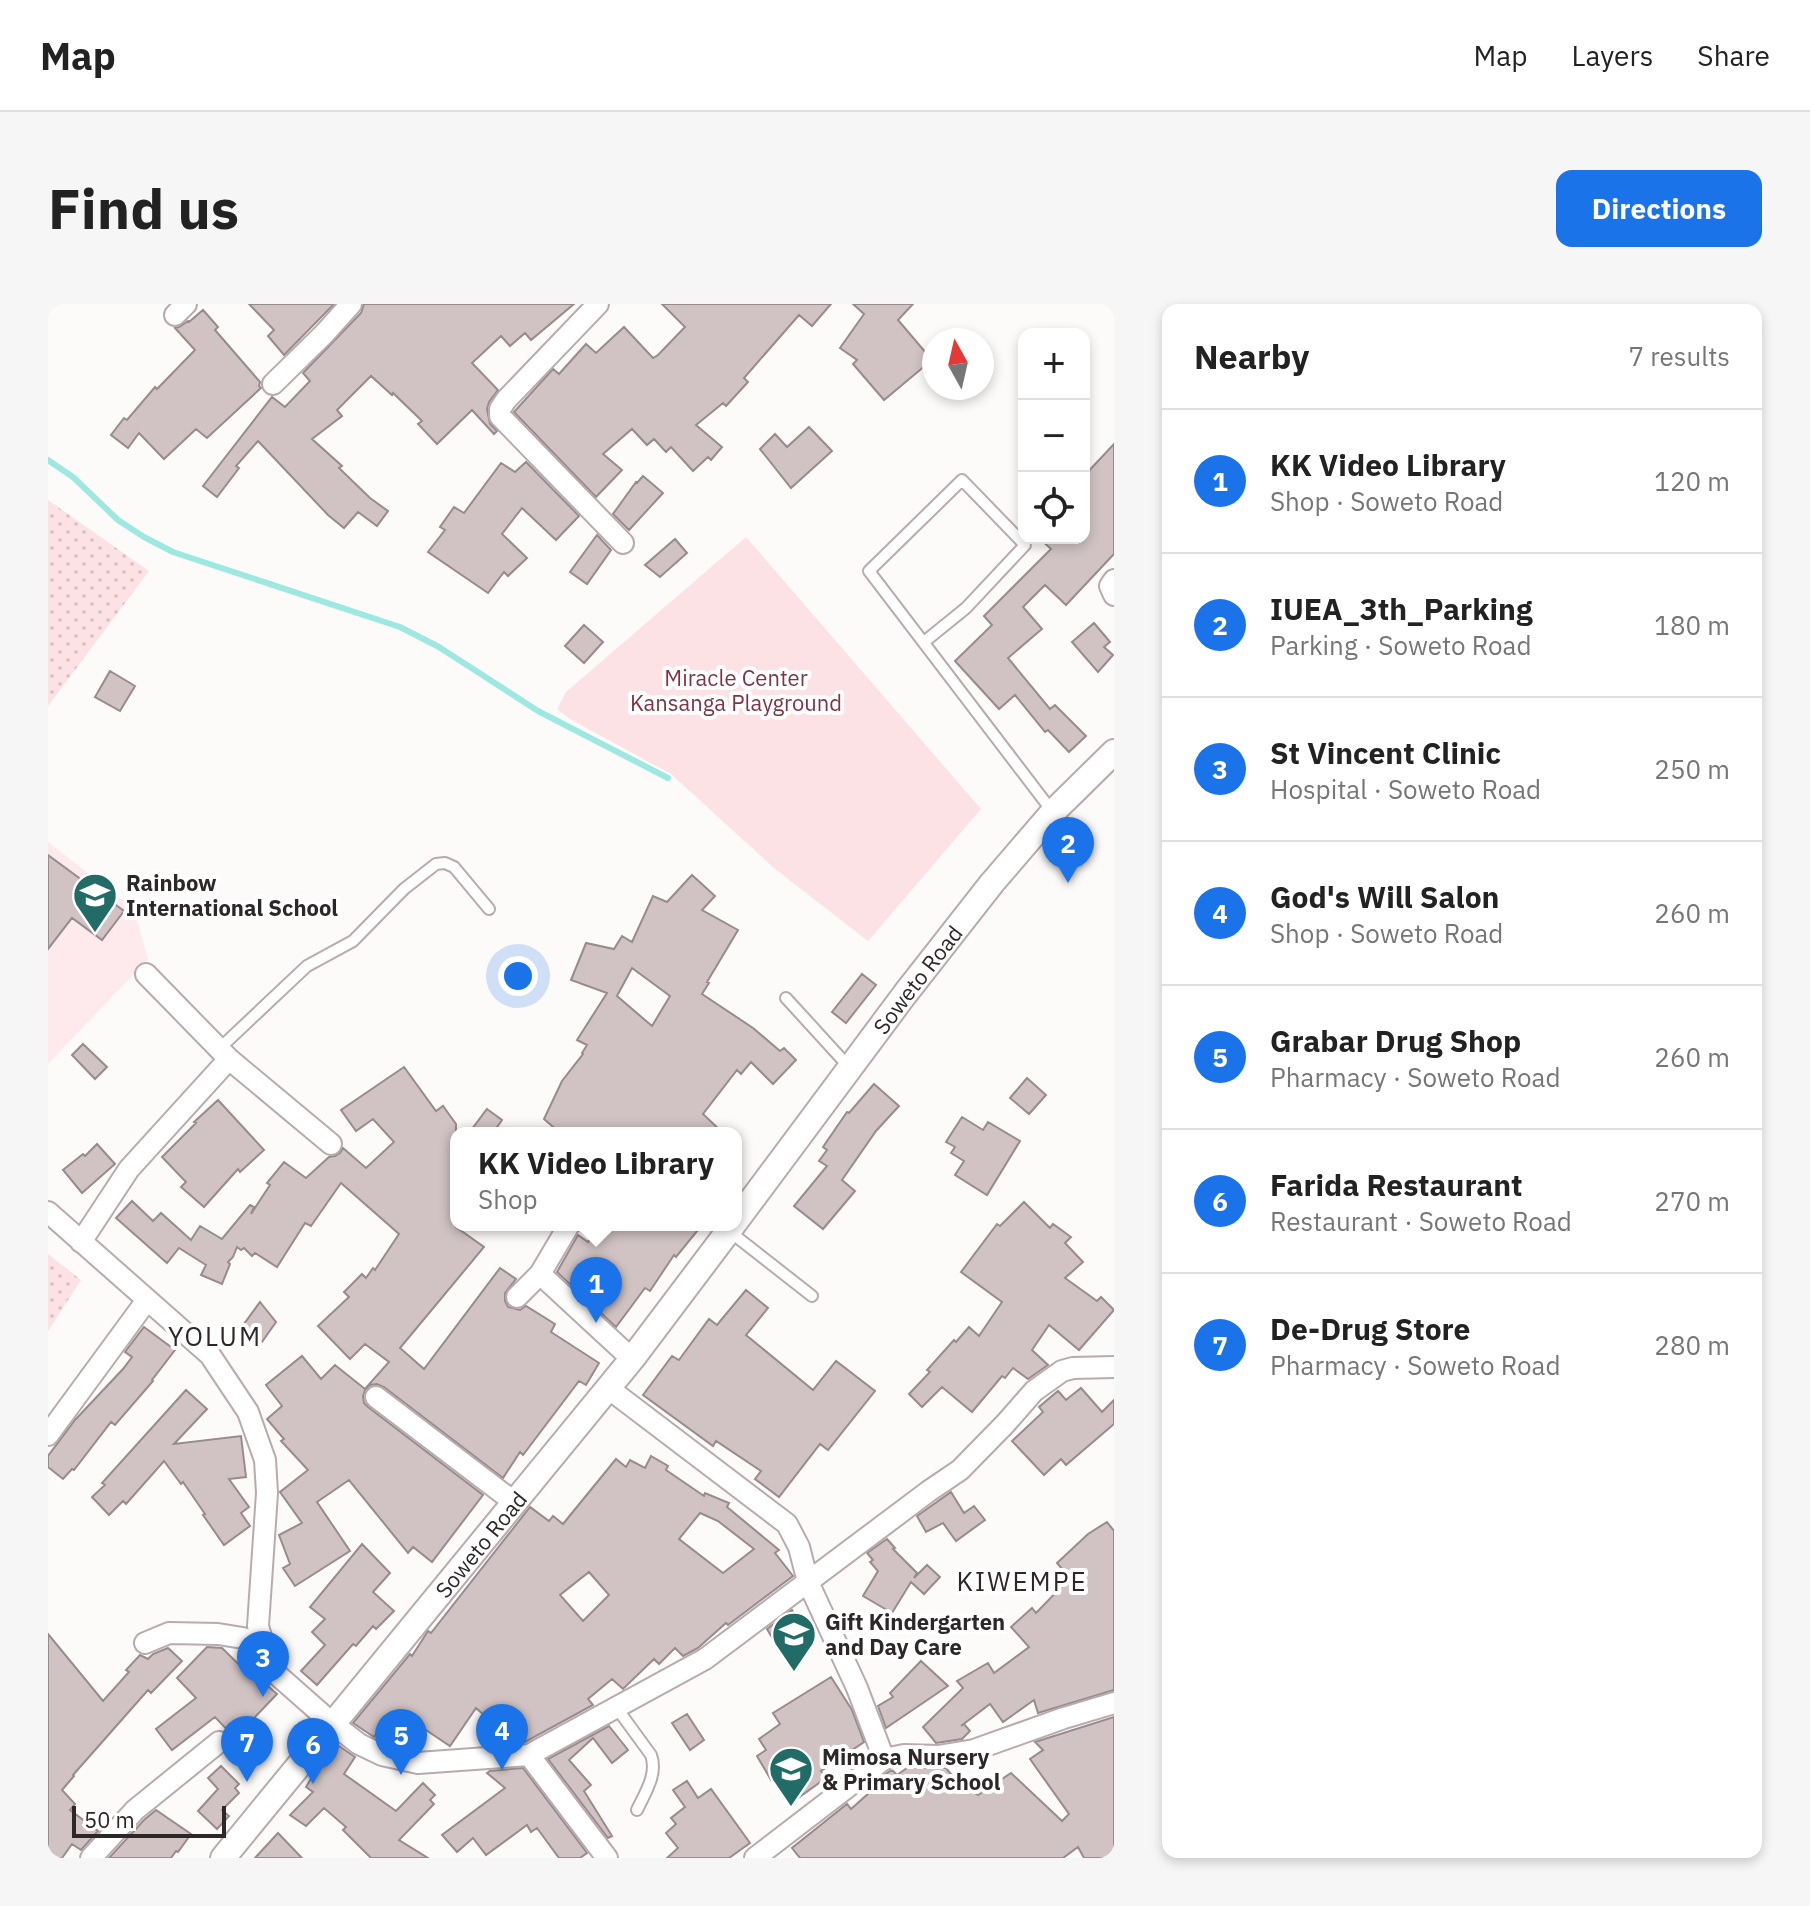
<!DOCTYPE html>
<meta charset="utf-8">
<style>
:root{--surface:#fff;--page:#f6f6f6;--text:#222;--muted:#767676;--line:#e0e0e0;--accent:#1a73e8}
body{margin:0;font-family:"IBM Plex Sans",sans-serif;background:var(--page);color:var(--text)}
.controls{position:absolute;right:24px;top:24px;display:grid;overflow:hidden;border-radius:16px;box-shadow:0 4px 12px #0003}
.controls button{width:72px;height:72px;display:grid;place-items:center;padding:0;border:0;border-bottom:2px solid var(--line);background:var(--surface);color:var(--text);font:40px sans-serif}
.compass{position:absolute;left:874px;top:24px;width:72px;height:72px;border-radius:50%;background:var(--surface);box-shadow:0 4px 12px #0003;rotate:352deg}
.scale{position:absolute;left:24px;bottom:20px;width:154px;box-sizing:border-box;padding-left:8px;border:4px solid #2d2728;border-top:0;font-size:22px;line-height:28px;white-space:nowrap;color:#2d2728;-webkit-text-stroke:6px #fff;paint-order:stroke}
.you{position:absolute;left:470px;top:672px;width:28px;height:28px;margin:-20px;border:6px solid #fff;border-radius:50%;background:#1a73e8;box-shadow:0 0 0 12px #1a73e833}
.badge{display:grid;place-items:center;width:52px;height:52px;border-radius:50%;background:var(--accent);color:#fff;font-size:26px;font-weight:700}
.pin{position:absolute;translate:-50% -66px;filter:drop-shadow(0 2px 4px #0008)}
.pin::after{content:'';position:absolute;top:42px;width:28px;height:24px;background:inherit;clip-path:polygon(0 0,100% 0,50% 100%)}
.popup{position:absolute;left:402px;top:823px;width:292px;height:104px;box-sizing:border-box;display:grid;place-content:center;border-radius:16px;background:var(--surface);filter:drop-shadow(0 2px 6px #0005);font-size:26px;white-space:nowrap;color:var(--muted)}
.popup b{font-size:30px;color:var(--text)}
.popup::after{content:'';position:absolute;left:50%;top:100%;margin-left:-16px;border:16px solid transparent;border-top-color:var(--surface)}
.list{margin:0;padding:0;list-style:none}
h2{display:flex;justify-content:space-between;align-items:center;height:104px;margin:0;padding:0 32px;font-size:34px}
h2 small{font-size:26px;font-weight:400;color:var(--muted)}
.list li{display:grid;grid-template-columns:52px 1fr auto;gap:24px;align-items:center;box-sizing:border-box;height:144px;padding:0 32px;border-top:2px solid var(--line)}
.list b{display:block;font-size:30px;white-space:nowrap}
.list p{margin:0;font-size:26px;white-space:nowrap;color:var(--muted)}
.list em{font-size:26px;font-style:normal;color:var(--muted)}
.icon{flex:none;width:44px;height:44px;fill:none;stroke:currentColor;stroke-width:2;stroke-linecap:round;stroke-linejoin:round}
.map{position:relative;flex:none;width:1066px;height:1554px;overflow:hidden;border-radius:16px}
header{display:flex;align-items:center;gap:48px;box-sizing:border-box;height:112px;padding:0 40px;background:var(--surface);border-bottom:2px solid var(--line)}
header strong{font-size:38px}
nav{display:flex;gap:44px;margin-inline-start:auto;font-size:28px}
.intro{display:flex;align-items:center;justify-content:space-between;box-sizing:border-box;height:192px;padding:0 48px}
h1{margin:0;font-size:56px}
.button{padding:20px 36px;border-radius:16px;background:var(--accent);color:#fff;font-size:28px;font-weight:700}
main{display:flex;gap:48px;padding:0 48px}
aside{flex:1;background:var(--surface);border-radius:16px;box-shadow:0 4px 12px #0003}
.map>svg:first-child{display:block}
.built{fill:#feeaed}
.grass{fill:url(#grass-dots)}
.park{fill:#fce1e5}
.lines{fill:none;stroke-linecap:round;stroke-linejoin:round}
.stream{stroke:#9de8e1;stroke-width:6}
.building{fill:#d1c3c4;stroke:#988b8d;stroke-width:2;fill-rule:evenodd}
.service-casing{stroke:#b9abad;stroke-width:14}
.minor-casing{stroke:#b9abad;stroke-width:24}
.tertiary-casing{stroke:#b9abad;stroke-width:28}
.service{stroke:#fff;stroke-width:10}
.minor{stroke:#fff;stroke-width:20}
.tertiary{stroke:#fff;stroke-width:24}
.labels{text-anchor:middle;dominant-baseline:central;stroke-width:8;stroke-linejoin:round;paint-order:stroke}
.park-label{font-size:22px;fill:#7f3445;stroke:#fff}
.poi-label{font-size:22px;font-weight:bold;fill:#2d2728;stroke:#fff;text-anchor:start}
.street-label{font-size:22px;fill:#2d2728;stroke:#fff}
.quarter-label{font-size:26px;letter-spacing:2px;fill:#302627;stroke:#fff}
</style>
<header>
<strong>Map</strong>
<nav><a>Map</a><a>Layers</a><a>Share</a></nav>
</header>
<div class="intro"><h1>Find us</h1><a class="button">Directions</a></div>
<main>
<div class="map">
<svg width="1066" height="1554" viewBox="0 0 1066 1554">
<defs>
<pattern id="grass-dots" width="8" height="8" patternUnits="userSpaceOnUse" patternTransform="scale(2)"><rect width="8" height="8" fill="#fce1e5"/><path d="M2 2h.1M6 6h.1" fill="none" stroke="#d8c1c4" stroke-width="1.8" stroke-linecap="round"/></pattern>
</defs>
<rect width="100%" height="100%" fill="#fdfafa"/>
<path class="built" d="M0 538 86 605 100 655 0 760Z"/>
<path class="grass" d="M0 196 101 267 0 402Z
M0 950 33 976 0 1027Z"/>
<path class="park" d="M698 233 933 505 820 637 726 564 623 470 522 415 509 405 518 388Z"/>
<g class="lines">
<path class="stream" d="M0 156 25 173 70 216 96 233 125 248 352 323 391 343 490 407 620 474"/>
</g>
<path class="building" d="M201 0H286L236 51 220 32 226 26Z
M316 0H526L483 36 477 29 462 42 453 32 424 59 450 86 441 98 439 105 442 120 449 127 446 130 424 106 389 140 370 120 374 117 345 89 344 91 323 72 289 106 294 112 264 135 294 162 291 164 322 194 340 207 329 222 310 208 296 224 280 211 210 137 188 162 191 164 169 193 155 182 224 93 237 103 262 77 255 69 313 9Z
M614 0H783L764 22 751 11 696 74 700 78 678 102 675 99 648 121 674 143 663 156 660 153 645 167 623 143 618 148 606 135 599 141 584 125 555 150 574 166 548 193 466 108 505 65 511 70 538 40 548 49 576 23 605 54 610 51 637 23Z
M805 0H865L850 16 884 56 836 96 805 60 809 56 792 44 816 10Z
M155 6 170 23 167 26 212 78 211 82 213 84 159 134 148 125 116 155 91 129 80 144 63 131 76 114 79 116 107 83 109 85 147 46 127 24 131 23 140 17 141 18Z
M761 123 784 147 743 184 712 145 727 130 739 143Z
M1066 140V250L1018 301 997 281 975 303 994 325 960 354 1002 405 1007 401 1038 432 1021 448 1000 426 997 428 967 391 951 405 907 357 944 321 936 312 1003 245 991 234H1036V172Z
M478 158 531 212 508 236 474 204 454 230 479 254 460 272 456 268 440 289 380 248 397 226 392 223 406 203 416 209 453 159 467 168Z
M595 172 615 189 581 226 565 210 588 178 589 179Z
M549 231 563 246 539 280 522 268Z
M627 235 639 249 612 273 597 261Z
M1046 319 1062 338 1056 343 1065 351 1050 368 1024 338Z
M536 321 555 338 536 359 517 342Z
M62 367 87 382 72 407 47 393Z
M0 551 76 607 54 636 24 614 0 645Z
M644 571 667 592 654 606 690 626 659 678 661 679 654 690 705 724 732 747 736 744 748 756 725 780 703 758 693 770 689 766 655 810 675 829H512L496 815 514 777 535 750 534 749 539 741 529 736 559 689 523 676 538 639 566 645 574 632 584 638 605 592 619 598ZM584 664 622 692 604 722 569 692Z
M814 670 828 681 798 719 784 708Z
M35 740 59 763 47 775 24 751Z
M356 763 388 807 395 802 408 820V923L436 943 352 1044 376 1065 452 964 468 975 457 989V997L460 1003 472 1006 478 1002 507 1020 503 1028 551 1059 538 1081 531 1077 475 1151 472 1148 455 1174 336 1083 329 1080 322 1081 317 1086 315 1092 316 1099 320 1103 435 1191 384 1258 365 1243 360 1249 301 1176 269 1198 302 1247 247 1282 235 1264 242 1260 231 1231 254 1219 232 1188 260 1166 233 1137 236 1135 219 1115 234 1102 218 1081 254 1052 273 1075 287 1061 317 1085 341 1058 317 1040 302 1055 270 1022 301 993 296 988 314 970 318 974 325 964 327 966 351 930 293 879 263 922 257 919 229 963 207 949 204 952 196 944 193 946 189 943 185 953 180 958 182 960 174 980 153 971 158 961 131 944 119 959 68 914 84 897 105 917 113 909 143 936 152 922 174 935 202 901 206 903 203 910 222 881 219 879 236 858 258 874 281 853 287 852 292 849 295 844 318 864 346 838 325 815 308 827 293 806Z
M979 774 998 791 981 810 962 794Z
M826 780 851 802 828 827 794 876 807 887 775 925 746 902 779 862 771 857 779 846 775 843 799 808 801 809Z
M170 796 216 846 192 868 190 865 156 903 133 883 138 878 114 853 148 819 146 818Z
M439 805 454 816 445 829H421Z
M914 813 935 826 940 818 972 837 939 891 907 871 916 857 903 849 907 843 898 838Z
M49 840 67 860 34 889 15 866 35 850 37 852Z
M976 898 1002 924 1005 920 1023 933 1017 939 1035 958 1017 974 1049 997 1053 993 1066 1006 1031 1046 1001 1021 984 1046 1000 1061 980 1075 965 1064 957 1074 954 1072 924 1108 894 1083 874 1103 861 1090 882 1068 879 1066 906 1036 908 1038 921 1023 931 1032 954 998 913 968 949 920 952 922Z
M552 921H654L628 953 626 951 602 987 597 984 568 1023 509 968 530 931 540 938Z
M698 986 720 1004 698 1031 765 1086 788 1057 827 1087 780 1146 772 1140 731 1193 707 1175 713 1167 668 1137 665 1142 595 1091 624 1052 631 1056 661 1015 669 1021Z
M212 998 228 1018 214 1038 193 1024Z
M96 1023 127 1046 104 1076 105 1077 67 1121 63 1118 26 1166 24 1165 15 1175 0 1163V1152L27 1116 75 1065 84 1053 77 1048Z
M1033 1084 1054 1108 1066 1096V1120L1018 1161 1013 1155 996 1171 964 1137 995 1108 991 1103 1010 1087 1018 1096Z
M138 1086 159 1105 126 1140 193 1132 198 1173 181 1175 201 1203 193 1209 202 1222 176 1241 155 1211 157 1210 135 1178 133 1180 116 1157 78 1200 75 1197 61 1211 44 1193 57 1181 54 1179Z
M603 1152 620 1162 618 1166 656 1192 657 1189 681 1199 679 1203 731 1246 727 1249 745 1272 680 1321 678 1319 650 1344 635 1352 627 1344 611 1360 606 1355 575 1385 564 1375 540 1395 545 1401 477 1438 464 1439 453 1436 457 1430 428 1404 402 1442 375 1424 361 1444 332 1425 326 1433 305 1419 362 1350 364 1352 380 1327 383 1329 482 1203 501 1217 505 1212 515 1220 568 1155 578 1163 582 1156 597 1164ZM652 1209 670 1217 706 1245 675 1269 631 1235ZM541 1268 561 1291 535 1317 512 1291Z
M903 1188 916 1209 926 1202 937 1216 908 1237 895 1219 878 1228 869 1212Z
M1059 1218 1066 1227V1386L990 1409 986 1396 955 1418 942 1400 913 1422 916 1420 922 1427 914 1435 888 1439 875 1423 915 1384 909 1377 940 1359 946 1369 981 1343 963 1323 984 1304 988 1309 1022 1274 1009 1259 1040 1230Z
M839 1235 847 1244 845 1245 869 1269 866 1274 879 1261 892 1273 876 1290 863 1278 844 1309 815 1292 830 1267 822 1258 825 1256 819 1249Z
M314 1240 342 1269 325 1288 346 1307 328 1325 325 1322 308 1342 305 1340 269 1381 253 1367 277 1341 264 1328 277 1315 262 1303Z
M744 1306 753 1321 726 1337 719 1325Z
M0 1330 55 1397 81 1368 78 1366 92 1351 100 1355 105 1350 120 1344 134 1357 103 1389 100 1386 25 1471 26 1472 14 1486 27 1500 22 1506 50 1527 33 1546 24 1540 14 1554H0Z
M159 1343 174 1344 209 1378 212 1375 229 1390 207 1413 184 1431 167 1413 124 1446 108 1425 148 1394 129 1374Z
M873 1357 900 1382 838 1424 830 1402 845 1393 842 1389Z
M783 1373 804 1406 816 1438 773 1467 778 1474 743 1499 725 1474 723 1476 709 1452 718 1446 711 1435 732 1420 725 1409Z
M639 1410 656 1436 642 1446 624 1419Z
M1066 1413V1554H1036L1030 1543 1015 1554H752L744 1544 799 1500 803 1505 831 1480V1475L842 1467H845L849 1471 859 1464H898L907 1475 930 1491 963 1469 1014 1517 1021 1510 982 1455 995 1446 987 1438Z
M561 1422 580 1446 564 1459 545 1434 521 1456 543 1481 536 1487 564 1532 560 1534 500 1455Z
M288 1440 307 1453 296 1470 348 1507 375 1479 387 1491 382 1496 386 1500 351 1536 380 1554H323L295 1526 298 1523 276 1504 258 1522 242 1511 265 1488 258 1483 273 1458Z
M173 1462 191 1480 187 1484 191 1489 174 1506 181 1512 169 1525 150 1507 170 1485 160 1474Z
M475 1464 539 1549 532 1554H511L489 1524 483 1528 479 1521 438 1551 425 1534 409 1548 394 1531 457 1484 439 1469 442 1467Z
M639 1477 650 1494 663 1485 702 1539 681 1554H619L630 1544 618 1529 628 1520 623 1514 637 1503 625 1486Z
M108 1506 143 1530 130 1548 128 1547 123 1554H61L96 1516Z
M230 1529 254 1554H207Z"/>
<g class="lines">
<g class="service-casing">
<path id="service" d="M876 338 918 304 977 241 914 176 821 267 1004 507
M738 694 801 763
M171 745 259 662 305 637 356 585 388 560 397 559 406 563 441 605
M681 927 764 992
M568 1403 603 1451C610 1470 597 1489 589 1506"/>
</g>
<g class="minor-casing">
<path id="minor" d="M550 0 458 96 452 105V112L575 239
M127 11 138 0
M225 80 276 30 303 0
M1066 276 1062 282 1066 291
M98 670 181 755
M0 908 162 1051 200 1108 217 1156 219 1189 210 1322 217 1347 226 1368 285 1420 311 1440 334 1451 370 1459 481 1451 559 1554
M33 938 81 865 181 755 283 840
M492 970 521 921
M469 993 492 970 584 1055
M560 1084 739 1220 751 1243 760 1278 809 1384 836 1455
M328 1093 466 1198
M0 1131 99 996
M97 1339 121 1329 170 1330 195 1334 217 1347
M481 1451 657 1355 881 1187 912 1166 958 1119 986 1087 1014 1067 1025 1064 1066 1063
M43 1554 87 1506 171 1438
M707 1554 836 1455 856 1451 890 1452 926 1446 1016 1414 1066 1399"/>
</g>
<g class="tertiary-casing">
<g id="tertiary">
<path id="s1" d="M688 917 857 690 944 579 1005 508 1066 448"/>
<path id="s2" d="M175 1554 584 1055 685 921"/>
</g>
</g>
<use href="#service" class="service"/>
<use href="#minor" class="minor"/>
<use href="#tertiary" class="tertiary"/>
</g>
<defs>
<g id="school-pin" transform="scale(2.3)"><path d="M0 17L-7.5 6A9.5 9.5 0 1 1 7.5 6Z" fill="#216c66" stroke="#fff"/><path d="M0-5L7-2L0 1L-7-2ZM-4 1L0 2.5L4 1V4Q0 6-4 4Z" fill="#fff"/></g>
</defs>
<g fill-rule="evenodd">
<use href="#school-pin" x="47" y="591"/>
<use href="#school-pin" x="746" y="1330"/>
<use href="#school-pin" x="743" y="1465"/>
</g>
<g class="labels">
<g class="park-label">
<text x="688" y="373">Miracle Center<tspan x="688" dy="25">Kansanga Playground</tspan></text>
</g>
<g class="poi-label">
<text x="78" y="578">Rainbow<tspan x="78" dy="25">International School</tspan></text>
<text x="777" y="1317">Gift Kindergarten<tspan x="777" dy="25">and Day Care</tspan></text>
<text x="774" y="1452">Mimosa Nursery<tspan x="774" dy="25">&amp; Primary School</tspan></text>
</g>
<g class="street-label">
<text stroke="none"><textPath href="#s1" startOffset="302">Soweto Road</textPath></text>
<text stroke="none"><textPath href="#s2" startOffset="406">Soweto Road</textPath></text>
</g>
<g class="quarter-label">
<text x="167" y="1032">YOLUM</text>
<text x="974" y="1277">KIWEMPE</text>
</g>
</g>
</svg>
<div class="controls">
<button>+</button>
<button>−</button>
<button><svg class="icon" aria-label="locate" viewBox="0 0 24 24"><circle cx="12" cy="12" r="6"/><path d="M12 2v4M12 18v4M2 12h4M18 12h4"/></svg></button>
</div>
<svg class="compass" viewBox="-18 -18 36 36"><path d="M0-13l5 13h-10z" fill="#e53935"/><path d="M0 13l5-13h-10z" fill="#767676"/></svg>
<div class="scale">50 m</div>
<div class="you"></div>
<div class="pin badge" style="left:548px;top:1019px">1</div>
<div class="popup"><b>KK Video Library</b>Shop</div>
<div class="pin badge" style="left:1020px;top:579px">2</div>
<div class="pin badge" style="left:215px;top:1393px">3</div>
<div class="pin badge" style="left:454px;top:1466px">4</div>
<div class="pin badge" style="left:353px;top:1471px">5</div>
<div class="pin badge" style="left:265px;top:1480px">6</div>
<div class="pin badge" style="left:199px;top:1478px">7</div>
</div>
<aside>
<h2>Nearby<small>7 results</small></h2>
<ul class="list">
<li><span class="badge">1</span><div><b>KK Video Library</b><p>Shop · Soweto Road</p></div><em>120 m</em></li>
<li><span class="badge">2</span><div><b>IUEA_3th_Parking</b><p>Parking · Soweto Road</p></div><em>180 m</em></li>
<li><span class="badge">3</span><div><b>St Vincent Clinic</b><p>Hospital · Soweto Road</p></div><em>250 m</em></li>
<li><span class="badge">4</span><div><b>God's Will Salon</b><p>Shop · Soweto Road</p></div><em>260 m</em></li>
<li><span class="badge">5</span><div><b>Grabar Drug Shop</b><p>Pharmacy · Soweto Road</p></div><em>260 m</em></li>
<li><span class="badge">6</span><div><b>Farida Restaurant</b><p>Restaurant · Soweto Road</p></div><em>270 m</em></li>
<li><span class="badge">7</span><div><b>De-Drug Store</b><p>Pharmacy · Soweto Road</p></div><em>280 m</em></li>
</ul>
</aside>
</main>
